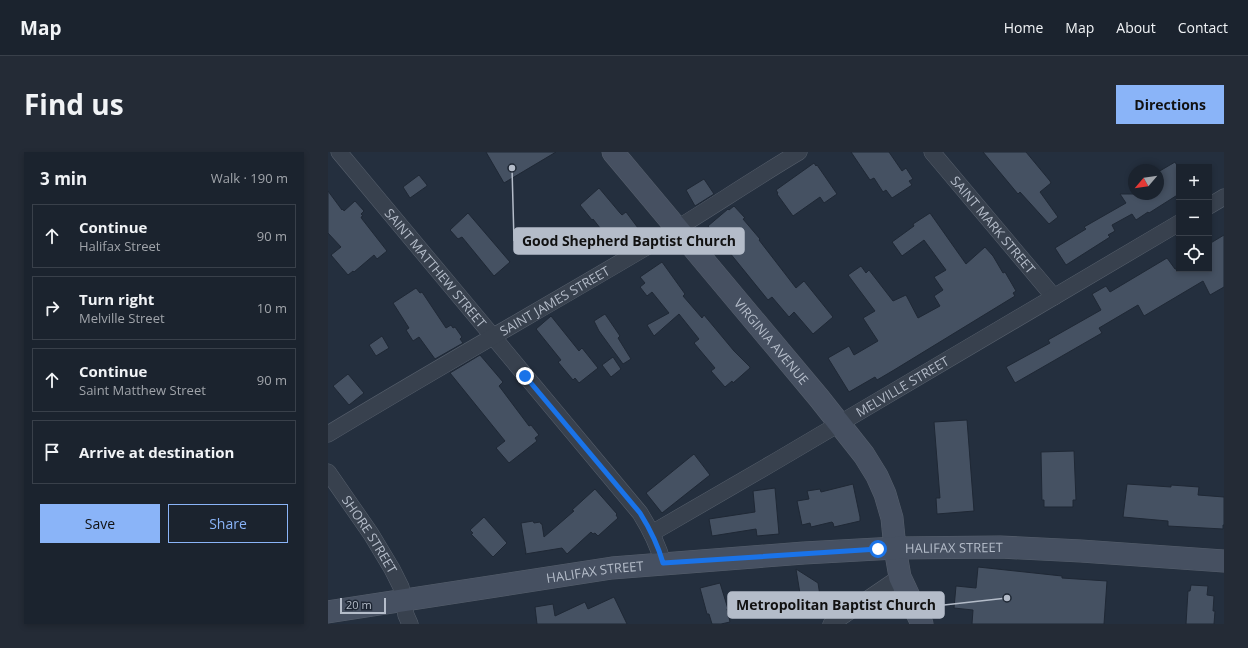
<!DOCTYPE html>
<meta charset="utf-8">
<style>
:root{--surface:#1b232e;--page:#242b36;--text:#f1f3f6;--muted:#a0a4aa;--line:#39404a;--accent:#8ab4f8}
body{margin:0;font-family:"Open Sans",sans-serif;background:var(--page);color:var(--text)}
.controls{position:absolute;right:12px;top:12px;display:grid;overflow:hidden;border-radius:0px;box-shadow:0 2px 6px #0003}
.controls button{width:36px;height:36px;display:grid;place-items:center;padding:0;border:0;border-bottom:1px solid var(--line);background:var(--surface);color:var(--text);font:20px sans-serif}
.compass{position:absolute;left:800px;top:12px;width:36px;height:36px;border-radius:50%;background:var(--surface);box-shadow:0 2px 6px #0003;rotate:241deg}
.scale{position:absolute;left:12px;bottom:10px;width:46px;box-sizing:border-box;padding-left:4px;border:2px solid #b4bcc9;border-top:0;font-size:11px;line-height:14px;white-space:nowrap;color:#b4bcc9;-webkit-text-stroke:3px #1d2633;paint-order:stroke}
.stop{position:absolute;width:12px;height:12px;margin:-9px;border:3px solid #1a73e8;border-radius:50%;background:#fff}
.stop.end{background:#1a73e8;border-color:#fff;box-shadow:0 1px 4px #0008}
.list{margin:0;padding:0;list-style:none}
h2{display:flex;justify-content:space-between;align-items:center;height:52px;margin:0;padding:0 16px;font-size:17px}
h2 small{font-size:13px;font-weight:400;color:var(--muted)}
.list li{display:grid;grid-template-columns:26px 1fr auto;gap:12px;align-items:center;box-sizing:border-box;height:64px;margin:0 8px 8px;padding:0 8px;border:1px solid var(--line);border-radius:0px}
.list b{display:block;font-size:15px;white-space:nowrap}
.list p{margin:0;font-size:13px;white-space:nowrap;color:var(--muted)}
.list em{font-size:13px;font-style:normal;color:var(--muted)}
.actions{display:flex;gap:8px;padding:12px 16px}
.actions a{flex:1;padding:9px 0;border:1px solid var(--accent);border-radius:0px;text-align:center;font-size:14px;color:var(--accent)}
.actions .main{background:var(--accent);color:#111}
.icon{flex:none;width:22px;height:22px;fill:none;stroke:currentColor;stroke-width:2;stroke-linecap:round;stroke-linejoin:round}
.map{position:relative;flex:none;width:896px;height:472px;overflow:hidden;border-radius:0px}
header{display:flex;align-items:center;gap:24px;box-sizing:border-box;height:56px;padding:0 20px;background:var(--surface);border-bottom:1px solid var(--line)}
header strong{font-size:19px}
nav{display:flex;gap:22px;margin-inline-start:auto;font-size:14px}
.intro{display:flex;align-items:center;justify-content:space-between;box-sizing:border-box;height:96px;padding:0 24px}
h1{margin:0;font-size:28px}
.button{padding:10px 18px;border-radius:0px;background:var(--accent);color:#111;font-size:14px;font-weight:700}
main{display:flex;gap:24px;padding:0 24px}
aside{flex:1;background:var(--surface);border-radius:0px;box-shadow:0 2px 6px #0003}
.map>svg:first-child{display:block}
.building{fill:#455162;stroke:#1f2835}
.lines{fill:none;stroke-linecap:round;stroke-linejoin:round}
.street-casing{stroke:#565f6c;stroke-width:17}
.secondary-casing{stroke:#565f6c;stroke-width:23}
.street{stroke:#38414e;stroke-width:16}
.secondary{stroke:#465061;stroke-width:22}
.route{stroke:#1a73e8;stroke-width:5}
.labels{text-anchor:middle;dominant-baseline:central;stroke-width:3;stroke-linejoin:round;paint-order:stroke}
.street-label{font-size:13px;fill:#b4bcc9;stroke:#1d2633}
.leader{fill:none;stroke:#b4bcc9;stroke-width:1.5}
.callout-dot{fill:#b4bcc9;stroke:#1d2633;stroke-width:1.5}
.callout{fill:#b4bcc9;stroke:#b4bcc9;stroke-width:1.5}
.callout-label{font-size:14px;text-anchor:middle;font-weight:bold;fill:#111}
</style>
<header>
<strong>Map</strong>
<nav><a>Home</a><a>Map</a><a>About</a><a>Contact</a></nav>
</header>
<div class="intro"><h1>Find us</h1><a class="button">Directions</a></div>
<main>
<aside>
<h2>3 min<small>Walk · 190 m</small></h2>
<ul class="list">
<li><svg class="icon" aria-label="ahead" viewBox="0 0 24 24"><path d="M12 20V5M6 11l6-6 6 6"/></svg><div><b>Continue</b><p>Halifax Street</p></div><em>90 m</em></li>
<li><svg class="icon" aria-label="right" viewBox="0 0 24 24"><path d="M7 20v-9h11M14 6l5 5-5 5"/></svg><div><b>Turn right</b><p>Melville Street</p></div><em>10 m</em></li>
<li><svg class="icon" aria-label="ahead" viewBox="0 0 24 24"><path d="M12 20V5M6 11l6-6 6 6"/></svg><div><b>Continue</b><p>Saint Matthew Street</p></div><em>90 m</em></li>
<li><svg class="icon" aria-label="arrive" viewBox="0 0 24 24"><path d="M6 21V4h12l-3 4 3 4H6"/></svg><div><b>Arrive at destination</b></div></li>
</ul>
<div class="actions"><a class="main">Save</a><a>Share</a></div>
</aside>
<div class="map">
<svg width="896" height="472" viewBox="0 0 896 472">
<rect width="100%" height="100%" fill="#242f3e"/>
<path class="building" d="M158 0H228L176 31Z
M523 0H561L574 19 578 16 585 27 581 29 584 33 564 46 558 38 555 40 546 26 542 28Z
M655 0H698L722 29 723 31 712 40 730 65 721 72 692 40 690 42Z
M847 10 851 17V42L821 61 820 60 808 68 804 62 784 73 787 79 780 83 782 85 738 113 727 96 758 77 756 75 798 51 792 42H830V20Z
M486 11 488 14 489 13 509 42 496 51 492 45 465 64 449 42 450 41 448 38Z
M91 23 99 33V34L82 46 75 35Z
M376 27 386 42 367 54 358 38Z
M271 36 292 61 294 63 298 60 310 76 307 79 309 81 304 84 306 87 294 97 287 88 283 90 265 67 264 68 252 53Z
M0 39 14 58 15 57 16 59 27 49 36 59 33 62 35 64 33 65 34 67 59 99 49 107 46 103 26 120 25 119 20 123 3 103 13 95 0 81Z
M406 54 417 66 415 67 432 87 431 88 468 136 476 129 505 165 485 182 466 160 461 165 444 145 440 148 380 74 400 57 401 58Z
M140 61 182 110 166 124 134 85 130 87 122 78Z
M602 61 638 112 657 95 665 104 675 121 677 120 688 139 685 141 687 144 566 218 549 228 547 225 521 240 500 206 521 194 526 203 550 189 535 166 547 159 520 123 533 114 538 121 541 118 565 149 578 143 590 166 612 154 606 144 615 138 606 125 618 118 596 88 574 104 564 90 586 74 585 72Z
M896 83V135L882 143 875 129 816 164 810 153 771 176 774 181 687 231 678 215 722 191 720 188 773 158 764 142 778 134 782 140 839 106 847 117H881V92Z
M334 110 357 142 355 144 374 166 376 163 406 199 422 215V216L405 231 404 229 397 235 383 219 387 216 366 191 371 187 351 162 326 184 319 173 341 161 324 140 319 144 312 135 317 131 312 125Z
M88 136 92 141 94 140 118 176 123 173 125 176 127 175 134 185 132 187 135 191 107 207 91 185 85 189 78 178 81 176 65 151Z
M277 162 292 184 290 186 303 207 295 212 271 179 266 169Z
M223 164 251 199 254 196 270 216 251 231 247 226 245 228 230 210 233 208 208 177Z
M54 184 61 196 48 204 41 193Z
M152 203 175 230 171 234 201 274 203 273 211 283 207 286 209 289 181 311 168 296 177 289 122 221Z
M285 205 293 217 283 225 274 213Z
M20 222 36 241 21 253 5 234Z
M639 268 646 359 609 362 608 346H612L606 270Z
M746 299 748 348H745V355H716V348H714L713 300Z
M366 302 382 323 334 361 318 341Z
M525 332 532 365V369L506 375 505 371 504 370 483 375 482 371 474 373 469 349 481 347 479 339 492 337 493 340Z
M799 332 843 335V333L871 335 870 343 896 345V373H895V377L840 374V369L795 365Z
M447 336 451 382 429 384 428 377 384 384 381 367 427 360 425 339Z
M267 337 289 362 288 363 290 366 270 384 267 381 265 382 263 380 239 402 234 396 197 402 198 401 193 371 205 369 206 371 212 370 213 372H214L216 385 246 359 244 358Z
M156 365 179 391 165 405 143 382 145 381 142 378Z
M650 415 734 424V426L779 429 776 472H644L645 458 626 456 628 434 648 436Z
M468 417 490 431 495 463 476 466Z
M392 431 400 457H399L402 470 393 472H384L381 462H379L372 436Z
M863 433 880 434 879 443 886 444 885 459H887L886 472H858L860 439H862Z
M286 445 299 472H209L207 455 225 452 227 464 257 450 260 457Z"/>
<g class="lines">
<g class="street-casing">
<g id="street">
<path id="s1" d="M11 0 312 361C322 377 330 393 335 411"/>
<path id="s2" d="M604 0 726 145"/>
<path d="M881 54 896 45"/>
<path id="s3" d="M0 282C104 219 210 159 315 97 368 66 419 31 471 0"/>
<path id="s4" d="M0 320 43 382 64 417 73 435 78 463 82 472"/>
<path id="s5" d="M324 381 448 309 851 71"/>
<path d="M503 472 572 425"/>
</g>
</g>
<g class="secondary-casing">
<g id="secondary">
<path id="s6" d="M285 0 491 246 536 303 549 324 557 342 564 366 567 396 572 425 594 472"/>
<path id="s7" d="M0 460 284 416 476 401 567 396 672 395 753 399 896 409"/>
</g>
</g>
<use href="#street" class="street"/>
<use href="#secondary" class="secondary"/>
</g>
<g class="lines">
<path class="route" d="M197 224 312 361C322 377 330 393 335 411L550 397"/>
</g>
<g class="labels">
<g class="street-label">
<text stroke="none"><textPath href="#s2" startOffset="95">SAINT MARK STREET</textPath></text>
<text stroke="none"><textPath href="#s1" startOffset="151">SAINT MATTHEW STREET</textPath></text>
<text stroke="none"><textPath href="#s3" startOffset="263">SAINT JAMES STREET</textPath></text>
<text stroke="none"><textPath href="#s6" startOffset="247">VIRGINIA AVENUE</textPath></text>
<text stroke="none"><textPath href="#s5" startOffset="290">MELVILLE STREET</textPath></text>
<text stroke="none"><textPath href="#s4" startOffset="75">SHORE STREET</textPath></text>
<text stroke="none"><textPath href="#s7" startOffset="630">HALIFAX STREET</textPath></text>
<text stroke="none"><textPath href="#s7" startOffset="270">HALIFAX STREET</textPath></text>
</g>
</g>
<path class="leader" d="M184 16L186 89M679 446L616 453"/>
<g class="callout-dot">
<circle cx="184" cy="16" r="4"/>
<circle cx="679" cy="446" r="4"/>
</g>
<g class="callout">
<rect x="186" y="76" width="230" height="26" rx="4"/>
<rect x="400" y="440" width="216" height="26" rx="4"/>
</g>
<g class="callout-label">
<text x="301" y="94">Good Shepherd Baptist Church</text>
<text x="508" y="458">Metropolitan Baptist Church</text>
</g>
</svg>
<div class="controls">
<button>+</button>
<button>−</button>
<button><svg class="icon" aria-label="locate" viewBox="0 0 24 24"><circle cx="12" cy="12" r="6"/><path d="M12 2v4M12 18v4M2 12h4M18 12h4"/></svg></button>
</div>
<svg class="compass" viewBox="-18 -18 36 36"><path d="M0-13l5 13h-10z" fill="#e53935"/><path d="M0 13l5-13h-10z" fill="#a0a4aa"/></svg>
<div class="scale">20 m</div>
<div class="stop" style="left:550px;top:397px"></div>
<div class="stop end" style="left:197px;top:224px"></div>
</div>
</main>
